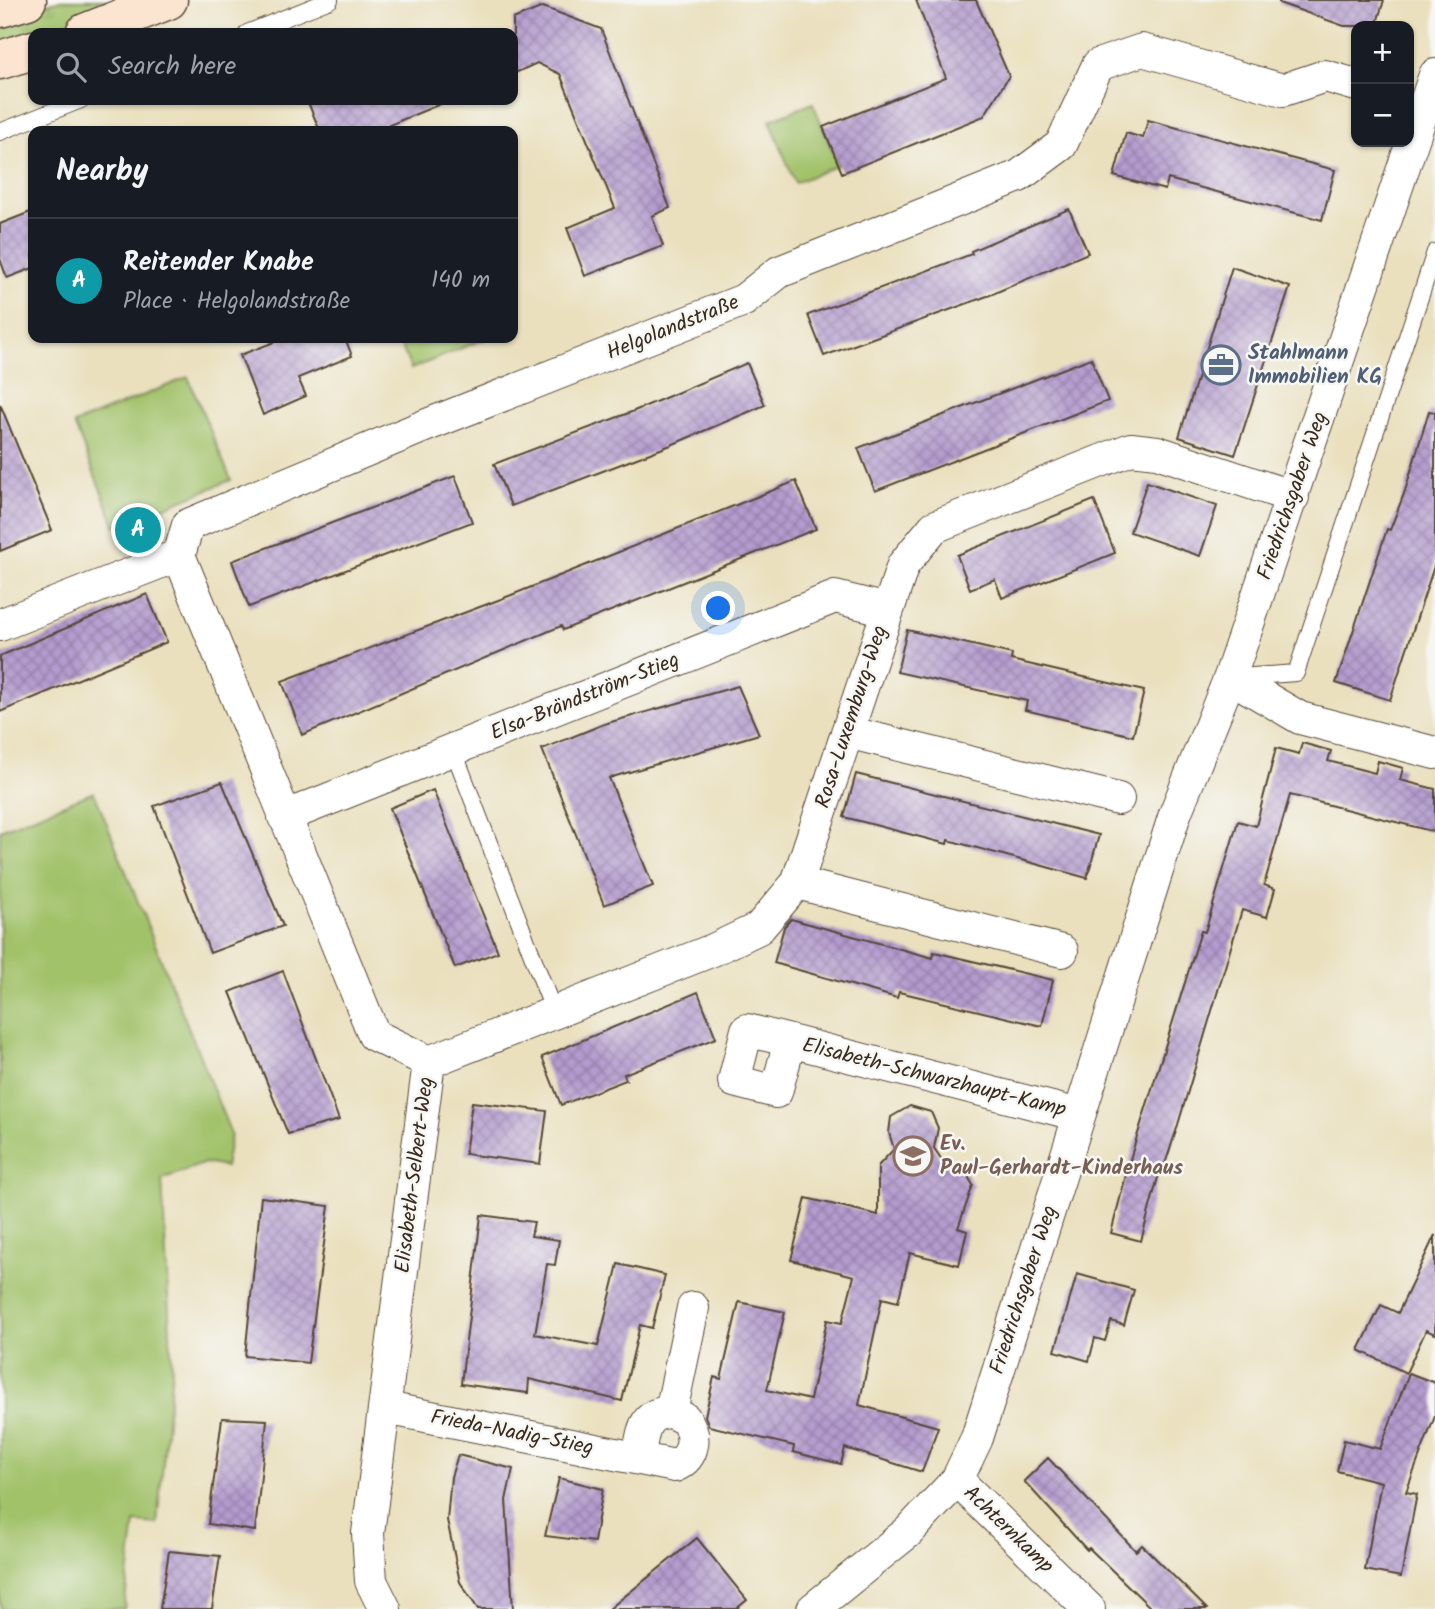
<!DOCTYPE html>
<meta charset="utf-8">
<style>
:root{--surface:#171b24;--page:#242831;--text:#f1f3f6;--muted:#9ea1a6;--line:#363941;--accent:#2563eb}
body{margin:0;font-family:Kalam,sans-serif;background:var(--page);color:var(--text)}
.controls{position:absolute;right:21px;top:21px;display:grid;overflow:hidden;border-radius:14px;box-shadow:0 2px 5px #0004}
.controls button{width:63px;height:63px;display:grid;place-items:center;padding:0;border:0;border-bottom:2px solid var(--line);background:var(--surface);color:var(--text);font:35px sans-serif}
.you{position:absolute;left:719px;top:609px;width:24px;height:24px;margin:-18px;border:5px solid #fff;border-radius:50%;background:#1a73e8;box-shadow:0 0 0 10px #1a73e833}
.badge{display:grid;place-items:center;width:46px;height:46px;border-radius:50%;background:var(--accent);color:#fff;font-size:23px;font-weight:700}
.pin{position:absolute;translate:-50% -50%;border:4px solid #fff;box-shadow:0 2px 7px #0006}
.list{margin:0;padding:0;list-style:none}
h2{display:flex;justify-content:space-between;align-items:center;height:91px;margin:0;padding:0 28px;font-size:30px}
h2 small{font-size:23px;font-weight:400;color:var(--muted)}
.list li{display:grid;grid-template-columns:46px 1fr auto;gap:21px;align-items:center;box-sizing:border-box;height:126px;padding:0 28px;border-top:2px solid var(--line)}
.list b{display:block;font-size:26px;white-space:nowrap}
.list p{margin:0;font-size:23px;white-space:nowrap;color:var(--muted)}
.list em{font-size:23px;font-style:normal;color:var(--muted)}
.icon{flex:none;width:38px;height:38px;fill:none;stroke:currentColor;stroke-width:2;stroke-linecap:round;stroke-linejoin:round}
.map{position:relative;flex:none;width:1435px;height:1609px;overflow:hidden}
.search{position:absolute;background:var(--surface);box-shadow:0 2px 5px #0004;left:28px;top:28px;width:490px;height:77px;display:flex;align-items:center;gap:18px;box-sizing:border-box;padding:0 24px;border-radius:14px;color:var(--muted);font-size:26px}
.panel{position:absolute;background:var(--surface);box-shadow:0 2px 5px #0004;left:28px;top:126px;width:490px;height:217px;border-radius:14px}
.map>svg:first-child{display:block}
.grass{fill:url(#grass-tufts);stroke:#6e7644;stroke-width:2}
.park{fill:#a2c26b;stroke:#6e7644;stroke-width:2}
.building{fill:url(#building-cross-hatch)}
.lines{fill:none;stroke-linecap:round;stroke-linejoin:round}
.lane-casing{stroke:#554536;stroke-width:18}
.street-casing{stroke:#554536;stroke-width:34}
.secondary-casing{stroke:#554536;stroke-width:41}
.lane{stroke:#fff;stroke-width:16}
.street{stroke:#fff;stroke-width:32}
.secondary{stroke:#fce5d0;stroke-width:38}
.labels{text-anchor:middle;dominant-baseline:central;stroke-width:5;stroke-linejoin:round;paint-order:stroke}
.street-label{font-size:21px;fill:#3b2a1e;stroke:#f6f6f2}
.service-label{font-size:21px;font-weight:bold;fill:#4e5e75;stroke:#f6f6f2;text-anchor:start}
.education-label{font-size:21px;font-weight:bold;fill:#785e54;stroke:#f6f6f2;text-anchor:start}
</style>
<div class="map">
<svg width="1435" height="1609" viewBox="0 0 1435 1609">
<defs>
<pattern id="grass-tufts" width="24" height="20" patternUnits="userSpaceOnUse" patternTransform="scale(1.75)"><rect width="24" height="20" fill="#a2c26b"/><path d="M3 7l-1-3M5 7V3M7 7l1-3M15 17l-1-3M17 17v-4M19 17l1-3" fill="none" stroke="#859e57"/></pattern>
<pattern id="building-cross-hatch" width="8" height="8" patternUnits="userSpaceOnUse" patternTransform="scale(1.75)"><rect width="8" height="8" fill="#b49ccf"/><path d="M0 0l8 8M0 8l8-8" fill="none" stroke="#947fa7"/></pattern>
</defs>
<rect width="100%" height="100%" fill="#f6f6f2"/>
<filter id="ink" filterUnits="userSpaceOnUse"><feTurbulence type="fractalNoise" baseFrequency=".0143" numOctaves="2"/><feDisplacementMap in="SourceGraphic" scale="14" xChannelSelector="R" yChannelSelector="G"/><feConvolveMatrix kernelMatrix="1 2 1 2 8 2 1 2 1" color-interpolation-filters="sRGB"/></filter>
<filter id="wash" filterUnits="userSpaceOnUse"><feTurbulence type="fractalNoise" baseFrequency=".00686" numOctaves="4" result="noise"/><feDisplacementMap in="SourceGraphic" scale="28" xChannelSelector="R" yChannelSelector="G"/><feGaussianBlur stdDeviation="1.57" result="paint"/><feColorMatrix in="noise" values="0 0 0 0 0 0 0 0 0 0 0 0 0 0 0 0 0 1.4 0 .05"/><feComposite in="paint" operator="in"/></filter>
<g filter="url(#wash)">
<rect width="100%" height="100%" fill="#eae0be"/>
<path class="grass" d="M61 0H134L0 46V18Z"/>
<path class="park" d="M813 103 838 165 795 183 770 120Z
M398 338H487L411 369Z
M188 377 231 480 116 527 74 424Z
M94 792 231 1134 225 1167 205 1163 162 1179 172 1371 157 1524 135 1522 124 1609H0V830Z"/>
<g id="blocks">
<path class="building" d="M916 0H976L1009 76 984 116 842 173 823 127 946 78Z
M1279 0H1384L1376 26H1344L1279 3Z
M543 7 601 29 670 208 652 216 663 246 585 276 567 228 615 208 560 74 537 63 513 74V19Z
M307 100H450L375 131H320Z
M1148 120 1335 170 1322 220 1168 179 1165 190 1114 176 1126 133 1143 138Z
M1069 209 1088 253 990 295 824 356 808 315 972 254 971 251Z
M33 211V268L7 278 0 259V224Z
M1232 267 1290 287 1235 455 1179 437Z
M285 338H345L352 356 298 378 306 396 263 415 240 355Z
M1091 358 1108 401 875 491 858 448Z
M747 363 765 405 671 445 511 506 494 464 634 411Z
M0 404 52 530 0 551Z
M1429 411 1435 412V563L1390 700 1336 683 1387 529 1390 530 1405 491Z
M455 476 472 522 249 607 232 561Z
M796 481 816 529 563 630 561 626 302 735 282 681 509 596Z
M1147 482 1217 506 1200 556 1130 532Z
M1094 500 1115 553 1002 598 995 579 970 589 957 555Z
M147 594 167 642 0 712V656Z
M907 630 1012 654 1011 660 1144 691 1133 736 1025 710 1027 701 897 672Z
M738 686 759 734 609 778 653 886 604 905 542 749 604 724Z
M1302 743 1331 751 1328 761 1375 773 1378 761 1403 768 1400 780 1435 789V832L1290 795 1264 885 1275 889 1267 917 1242 910 1177 1128 1164 1167 1161 1166 1141 1241 1111 1233 1131 1156 1201 931 1205 932 1238 821 1256 826 1276 748 1299 754Z
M856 774 1099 835 1087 878 948 840 947 844 844 817Z
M222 782 283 926 210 953 154 806Z
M433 790 498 952 455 968 390 808Z
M791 919 933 958 934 952 1053 980 1042 1026 899 992 897 998 774 963 784 927Z
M283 971 339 1120 288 1134 230 992Z
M698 992 716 1038 624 1074 626 1080 561 1105 542 1057Z
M472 1102 547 1111 540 1164 465 1154Z
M910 1106 931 1112 938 1128 934 1148 944 1163 964 1170 973 1185 958 1228 967 1231 959 1265 910 1253 898 1302 882 1298 859 1405 938 1427 922 1472 845 1448 841 1464 793 1452 794 1446 709 1426 705 1416 714 1377 721 1379 739 1302 785 1312 767 1390 810 1400 827 1320 842 1323 854 1276 791 1260 806 1198 878 1215V1166L894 1149 889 1133 891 1117Z
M261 1197 329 1206 308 1363 245 1356Z
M481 1215 534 1222 531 1236 559 1240 555 1265 547 1264 535 1334 598 1346 618 1264 665 1275 652 1328 640 1325 622 1401 529 1379 528 1393 461 1384Z
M1435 1235V1334L1426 1330 1406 1373 1359 1350 1381 1305 1398 1313Z
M1077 1274 1134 1290 1124 1325 1111 1321 1105 1341 1095 1338 1089 1361 1055 1351Z
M1409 1373 1435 1383V1416L1406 1492 1417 1494 1401 1577 1365 1570 1381 1482 1337 1471 1344 1440 1380 1449Z
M222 1418 267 1420 255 1531 208 1524Z
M458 1455 513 1469 506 1500 513 1609H478L460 1582 447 1520 451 1477Z
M1048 1458 1136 1551 1142 1545 1207 1609H1152L1089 1548 1087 1550 1024 1481Z
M559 1478 603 1489 594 1542 545 1536Z
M697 1538 747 1600 736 1609H609Z
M169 1551 220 1556 212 1609H160Z"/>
</g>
</g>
<g filter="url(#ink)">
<use href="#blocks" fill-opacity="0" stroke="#554536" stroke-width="2"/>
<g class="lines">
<g class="lane-casing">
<path id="lane" d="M247 33 330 0
M0 132 81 100
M1240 677 1296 673 1435 252
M453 749 554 1012"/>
</g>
<g class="street-casing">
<path id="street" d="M179 555 374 1035 429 1062 368 1533 371 1581 385 1609
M0 625 179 555 188 525 422 427 744 300 779 272 1019 176 1061 145 1098 65 1142 50 1283 90 1325 76 1356 85
M1230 677 1300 718 1435 753
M847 732 1118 799
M284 817 835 597 888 610
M797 883 1062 951
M790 1041 776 1092 734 1081 747 1030 1079 1115
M429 1062 713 950 759 928 797 883 903 565 934 527 1131 449 1157 452 1293 497
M386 1408 675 1466C695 1457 697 1435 685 1419L671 1412
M638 1457C644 1433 641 1413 671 1412L693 1308
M957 1480 1089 1609
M813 1609 908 1532 957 1480 977 1438 1175 814 1230 677 1435 75"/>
</g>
<g class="secondary-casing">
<path id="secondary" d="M0 8 27 0
M85 33 168 0
M0 60 33 50"/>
</g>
<use href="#lane" class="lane"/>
<use href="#street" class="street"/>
<use href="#secondary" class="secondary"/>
</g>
</g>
<defs>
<g id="office-ring" transform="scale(2.0125)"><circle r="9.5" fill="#f6f6f2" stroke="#5c6f8a" stroke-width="1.5"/><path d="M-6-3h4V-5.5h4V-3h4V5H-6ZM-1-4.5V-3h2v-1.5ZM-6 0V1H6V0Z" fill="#5c6f8a"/></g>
<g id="school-ring" transform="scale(2.0125)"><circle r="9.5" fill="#f6f6f2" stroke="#8d6e63" stroke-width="1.5"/><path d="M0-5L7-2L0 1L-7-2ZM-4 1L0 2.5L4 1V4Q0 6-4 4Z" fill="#8d6e63"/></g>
</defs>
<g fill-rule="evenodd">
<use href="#office-ring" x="1221" y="365"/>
<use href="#school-ring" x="913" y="1156"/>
</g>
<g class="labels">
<g class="street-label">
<text transform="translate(673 328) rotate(-22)">Helgolandstraße</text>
<text transform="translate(1293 496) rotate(-71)">Friedrichsgaber Weg</text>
<text transform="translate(585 697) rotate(-22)">Elsa-Brändström-Stieg</text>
<text transform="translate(852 717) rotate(-72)">Rosa-Luxemburg-Weg</text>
<text transform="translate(934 1078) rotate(14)">Elisabeth-Schwarzhaupt-Kamp</text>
<text transform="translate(415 1175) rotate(-83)">Elisabeth-Selbert-Weg</text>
<text transform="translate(1024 1290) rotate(-72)">Friedrichsgaber Weg</text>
<text transform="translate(512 1433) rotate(11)">Frieda-Nadig-Stieg</text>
<text transform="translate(1008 1530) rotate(44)">Achternkamp</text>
</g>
<g class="service-label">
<text x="1248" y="353">Stahlmann<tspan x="1248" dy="24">Immobilien KG</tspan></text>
</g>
<g class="education-label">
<text x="940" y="1144">Ev.<tspan x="940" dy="24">Paul-Gerhardt-Kinderhaus</tspan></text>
</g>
</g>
</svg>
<div class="controls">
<button>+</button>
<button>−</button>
</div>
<div class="you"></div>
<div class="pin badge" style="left:138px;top:530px;background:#0f9aa8">A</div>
<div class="search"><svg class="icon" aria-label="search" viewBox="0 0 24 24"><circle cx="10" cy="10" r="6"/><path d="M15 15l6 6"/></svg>Search here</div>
<section class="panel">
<h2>Nearby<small></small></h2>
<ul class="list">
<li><span class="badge" style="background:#0f9aa8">A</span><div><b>Reitender Knabe</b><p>Place · Helgolandstraße</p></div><em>140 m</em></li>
</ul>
</section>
</div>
